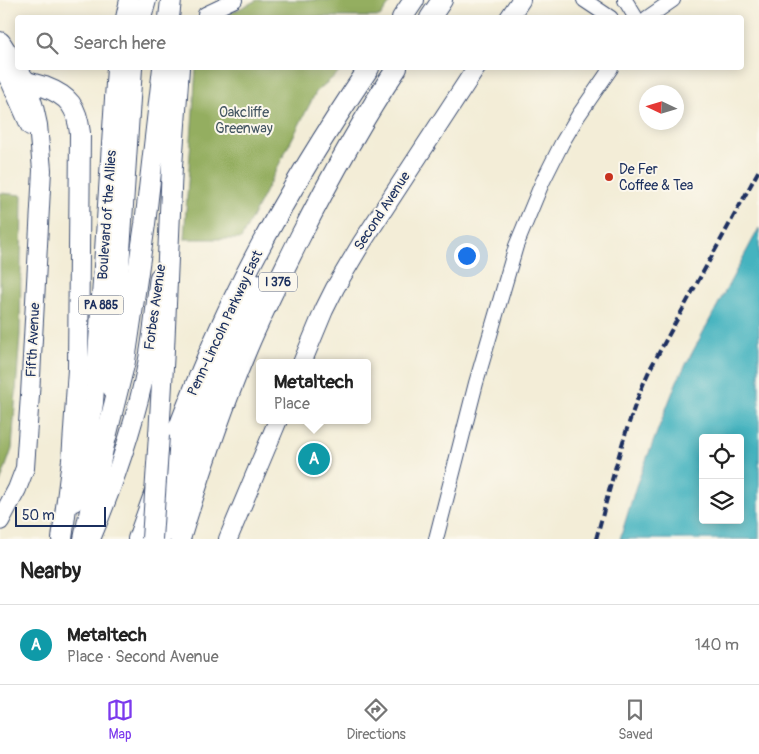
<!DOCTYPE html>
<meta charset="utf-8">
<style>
:root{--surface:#fff;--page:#f2f2f2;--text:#222;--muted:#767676;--line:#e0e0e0;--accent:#7c3aed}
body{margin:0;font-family:Pangolin,sans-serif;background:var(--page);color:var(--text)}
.controls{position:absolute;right:15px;bottom:15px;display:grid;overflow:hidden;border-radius:5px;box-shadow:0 2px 12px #0003}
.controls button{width:45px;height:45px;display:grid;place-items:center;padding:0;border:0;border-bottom:1px solid var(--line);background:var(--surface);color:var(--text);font:25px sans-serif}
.compass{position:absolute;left:639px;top:85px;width:45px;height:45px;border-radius:50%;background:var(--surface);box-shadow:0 2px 12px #0003;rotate:274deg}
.scale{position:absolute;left:15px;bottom:12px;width:91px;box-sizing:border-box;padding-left:5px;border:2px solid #1b2f5e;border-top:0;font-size:14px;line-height:18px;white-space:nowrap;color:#1b2f5e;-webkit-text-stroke:4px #fbf7ec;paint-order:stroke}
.you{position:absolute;left:466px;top:255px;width:18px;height:18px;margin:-12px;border:4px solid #fff;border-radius:50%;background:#1a73e8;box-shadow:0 0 0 8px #1a73e833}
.badge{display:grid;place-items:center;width:32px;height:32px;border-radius:50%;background:var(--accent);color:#fff;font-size:16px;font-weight:700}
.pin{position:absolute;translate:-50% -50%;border:2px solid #fff;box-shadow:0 1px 5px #0006}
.popup{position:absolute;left:256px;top:359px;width:115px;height:65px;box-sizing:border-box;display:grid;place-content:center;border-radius:5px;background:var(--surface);filter:drop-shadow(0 1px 4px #0005);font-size:16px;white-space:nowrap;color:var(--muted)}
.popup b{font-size:19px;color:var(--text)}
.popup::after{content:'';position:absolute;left:50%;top:100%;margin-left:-10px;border:10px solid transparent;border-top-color:var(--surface)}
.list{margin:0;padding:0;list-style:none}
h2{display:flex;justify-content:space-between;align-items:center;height:65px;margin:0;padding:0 20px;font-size:21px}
h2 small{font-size:16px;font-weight:400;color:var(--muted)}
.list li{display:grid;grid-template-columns:32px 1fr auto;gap:15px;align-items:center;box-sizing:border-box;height:80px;padding:0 20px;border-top:1px solid var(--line)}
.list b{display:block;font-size:19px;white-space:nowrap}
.list p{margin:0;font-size:16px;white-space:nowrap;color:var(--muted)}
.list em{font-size:16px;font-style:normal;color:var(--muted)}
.icon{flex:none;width:28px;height:28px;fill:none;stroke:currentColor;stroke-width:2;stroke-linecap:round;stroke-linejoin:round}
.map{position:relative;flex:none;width:759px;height:539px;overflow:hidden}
.search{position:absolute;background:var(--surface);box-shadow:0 2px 12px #0003;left:15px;right:15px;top:15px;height:55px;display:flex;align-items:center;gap:12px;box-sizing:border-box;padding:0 18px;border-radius:5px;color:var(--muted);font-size:19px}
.sheet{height:145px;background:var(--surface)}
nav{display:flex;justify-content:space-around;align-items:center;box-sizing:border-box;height:70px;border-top:1px solid var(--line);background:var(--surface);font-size:14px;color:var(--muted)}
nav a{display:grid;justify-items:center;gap:2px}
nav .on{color:var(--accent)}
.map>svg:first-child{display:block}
.forest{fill:#94ae60;stroke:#586e5f}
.water{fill:#45b3bf;stroke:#30718e;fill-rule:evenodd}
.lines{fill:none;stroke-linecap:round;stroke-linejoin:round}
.minor-casing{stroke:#3b4c70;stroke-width:16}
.major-casing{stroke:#3b4c70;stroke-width:20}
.highway-casing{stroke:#3b4c70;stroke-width:22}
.minor{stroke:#fff;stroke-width:14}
.major{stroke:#fff;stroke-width:18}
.highway{stroke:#fff;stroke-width:20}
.rail{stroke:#1b2f5e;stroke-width:4;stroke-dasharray:8 4;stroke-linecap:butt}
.highway-bridge-casing{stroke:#3b4c70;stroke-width:22;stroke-linecap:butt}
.highway-bridge{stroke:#fff;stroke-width:20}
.poi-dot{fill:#c8321e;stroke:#fbf7ec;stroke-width:2}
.labels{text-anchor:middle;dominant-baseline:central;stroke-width:4;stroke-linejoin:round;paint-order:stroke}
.shield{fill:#fbf7ec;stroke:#5e6b89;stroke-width:1}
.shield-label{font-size:12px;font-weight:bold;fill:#1b2f5e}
.park-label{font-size:14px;fill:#435662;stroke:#fbf7ec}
.poi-label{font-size:14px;fill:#1b2f5e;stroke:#fbf7ec;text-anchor:start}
.street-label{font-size:14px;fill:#1b2f5e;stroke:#fbf7ec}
</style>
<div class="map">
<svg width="759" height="539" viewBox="0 0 759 539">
<rect width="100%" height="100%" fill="#fbf7ec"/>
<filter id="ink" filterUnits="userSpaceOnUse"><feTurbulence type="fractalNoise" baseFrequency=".02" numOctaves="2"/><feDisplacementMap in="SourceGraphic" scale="10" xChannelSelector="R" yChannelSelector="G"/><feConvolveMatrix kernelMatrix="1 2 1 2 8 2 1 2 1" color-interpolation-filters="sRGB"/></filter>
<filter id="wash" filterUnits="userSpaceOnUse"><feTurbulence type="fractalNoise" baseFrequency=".0096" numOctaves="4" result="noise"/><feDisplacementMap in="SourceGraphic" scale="20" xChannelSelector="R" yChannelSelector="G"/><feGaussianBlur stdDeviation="1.12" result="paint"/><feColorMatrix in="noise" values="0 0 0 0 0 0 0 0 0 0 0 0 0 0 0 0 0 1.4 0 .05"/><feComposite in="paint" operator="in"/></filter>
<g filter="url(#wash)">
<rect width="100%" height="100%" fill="#f3edd7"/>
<path class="forest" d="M257 0H392L380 17H223Z
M196 68H344L316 92 241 239H184Z
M0 193 22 195 20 334 12 449 0 483Z"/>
<path class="water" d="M759 228V539H620L636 486 677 381ZM703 438H740V520H703Z"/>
</g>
<g filter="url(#ink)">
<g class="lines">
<g class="minor-casing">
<path id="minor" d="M584 0 611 18
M625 0 636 18
M205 14 235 0
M647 18 673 0
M436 539 476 383 516 246 542 183 562 143 578 116 611 68"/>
</g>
<g class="major-casing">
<path id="major" d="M125 18 129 0
M142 18 147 0
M509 18 521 0
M0 66 10 81 30 126
M302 363 324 310 335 288 361 244 476 68
M112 389 133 68
M74 502 87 446 94 403 116 68
M0 521 17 489 25 468 30 395 42 170 38 125 34 107 26 80
M91 539C115 482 135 425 147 364 153 335 155 306 159 277
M228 539 278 420"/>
</g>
<g class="highway-casing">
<path id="highway" d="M169 18 171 0
M402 18 414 0
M430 18 442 0
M0 42C5 49 21 77 26 81 31 84 39 85 45 87 69 96 77 107 80 133L78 369 72 460 62 539
M159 435 164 350 172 166 179 68
M84 539 103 449 125 361 145 224 163 68
M138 539C167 458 196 377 233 300 272 219 319 142 369 68
M160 539C189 450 220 367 261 284
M180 539C199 477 219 416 244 356 260 316 280 278 299 239 329 180 360 123 397 68"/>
</g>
<use href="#minor" class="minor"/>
<use href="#major" class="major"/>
<use href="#highway" class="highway"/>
<path class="rail" d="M596 539C612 482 625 423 650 369L759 170"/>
<g class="highway-bridge-casing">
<path id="highway-bridge" d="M152 539 159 435"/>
</g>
<use href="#highway-bridge" class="highway-bridge"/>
</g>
</g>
<circle class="poi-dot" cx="609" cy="177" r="5"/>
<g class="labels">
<g class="shield">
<rect x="259" y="272.5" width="38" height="19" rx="4"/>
<rect x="78.5" y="295.5" width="45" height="19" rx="4"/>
</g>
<g class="shield-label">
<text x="278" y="282">I 376</text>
<text x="101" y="305">PA 885</text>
</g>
<g class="park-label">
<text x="244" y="112">Oakcliffe<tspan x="244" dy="16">Greenway</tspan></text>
</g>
<g class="poi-label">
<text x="619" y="169">De Fer<tspan x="619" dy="16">Coffee &amp; Tea</tspan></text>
</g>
<g class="street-label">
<text transform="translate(382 211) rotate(-57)">Second Avenue</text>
<text transform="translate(107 215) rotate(-86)">Boulevard of the Allies</text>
<text transform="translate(155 307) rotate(-82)">Forbes Avenue</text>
<text transform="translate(225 323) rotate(-65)">Penn-Lincoln Parkway East</text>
<text transform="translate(33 340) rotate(-87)">Fifth Avenue</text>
</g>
</g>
</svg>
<div class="controls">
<button><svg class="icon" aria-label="locate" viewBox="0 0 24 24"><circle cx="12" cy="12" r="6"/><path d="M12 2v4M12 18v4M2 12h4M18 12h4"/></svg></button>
<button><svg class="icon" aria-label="layers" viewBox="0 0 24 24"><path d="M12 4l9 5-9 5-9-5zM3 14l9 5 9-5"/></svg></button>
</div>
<svg class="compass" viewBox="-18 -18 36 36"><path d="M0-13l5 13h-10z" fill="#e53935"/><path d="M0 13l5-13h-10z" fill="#767676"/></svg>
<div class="scale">50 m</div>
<div class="you"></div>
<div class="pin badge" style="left:314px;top:459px;background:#0f9aa8">A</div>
<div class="popup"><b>Metaltech</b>Place</div>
<div class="search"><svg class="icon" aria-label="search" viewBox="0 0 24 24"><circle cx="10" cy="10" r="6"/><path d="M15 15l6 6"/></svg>Search here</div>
</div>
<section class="sheet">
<h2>Nearby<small></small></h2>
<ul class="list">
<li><span class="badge" style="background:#0f9aa8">A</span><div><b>Metaltech</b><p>Place · Second Avenue</p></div><em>140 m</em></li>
</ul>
</section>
<nav>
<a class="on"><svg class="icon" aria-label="map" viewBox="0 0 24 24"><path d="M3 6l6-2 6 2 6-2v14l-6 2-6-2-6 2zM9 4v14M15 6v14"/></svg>Map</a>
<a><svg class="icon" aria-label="directions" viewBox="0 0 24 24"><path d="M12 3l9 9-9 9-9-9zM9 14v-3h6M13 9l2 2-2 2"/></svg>Directions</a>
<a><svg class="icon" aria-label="saved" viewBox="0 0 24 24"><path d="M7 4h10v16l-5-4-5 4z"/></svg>Saved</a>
</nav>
